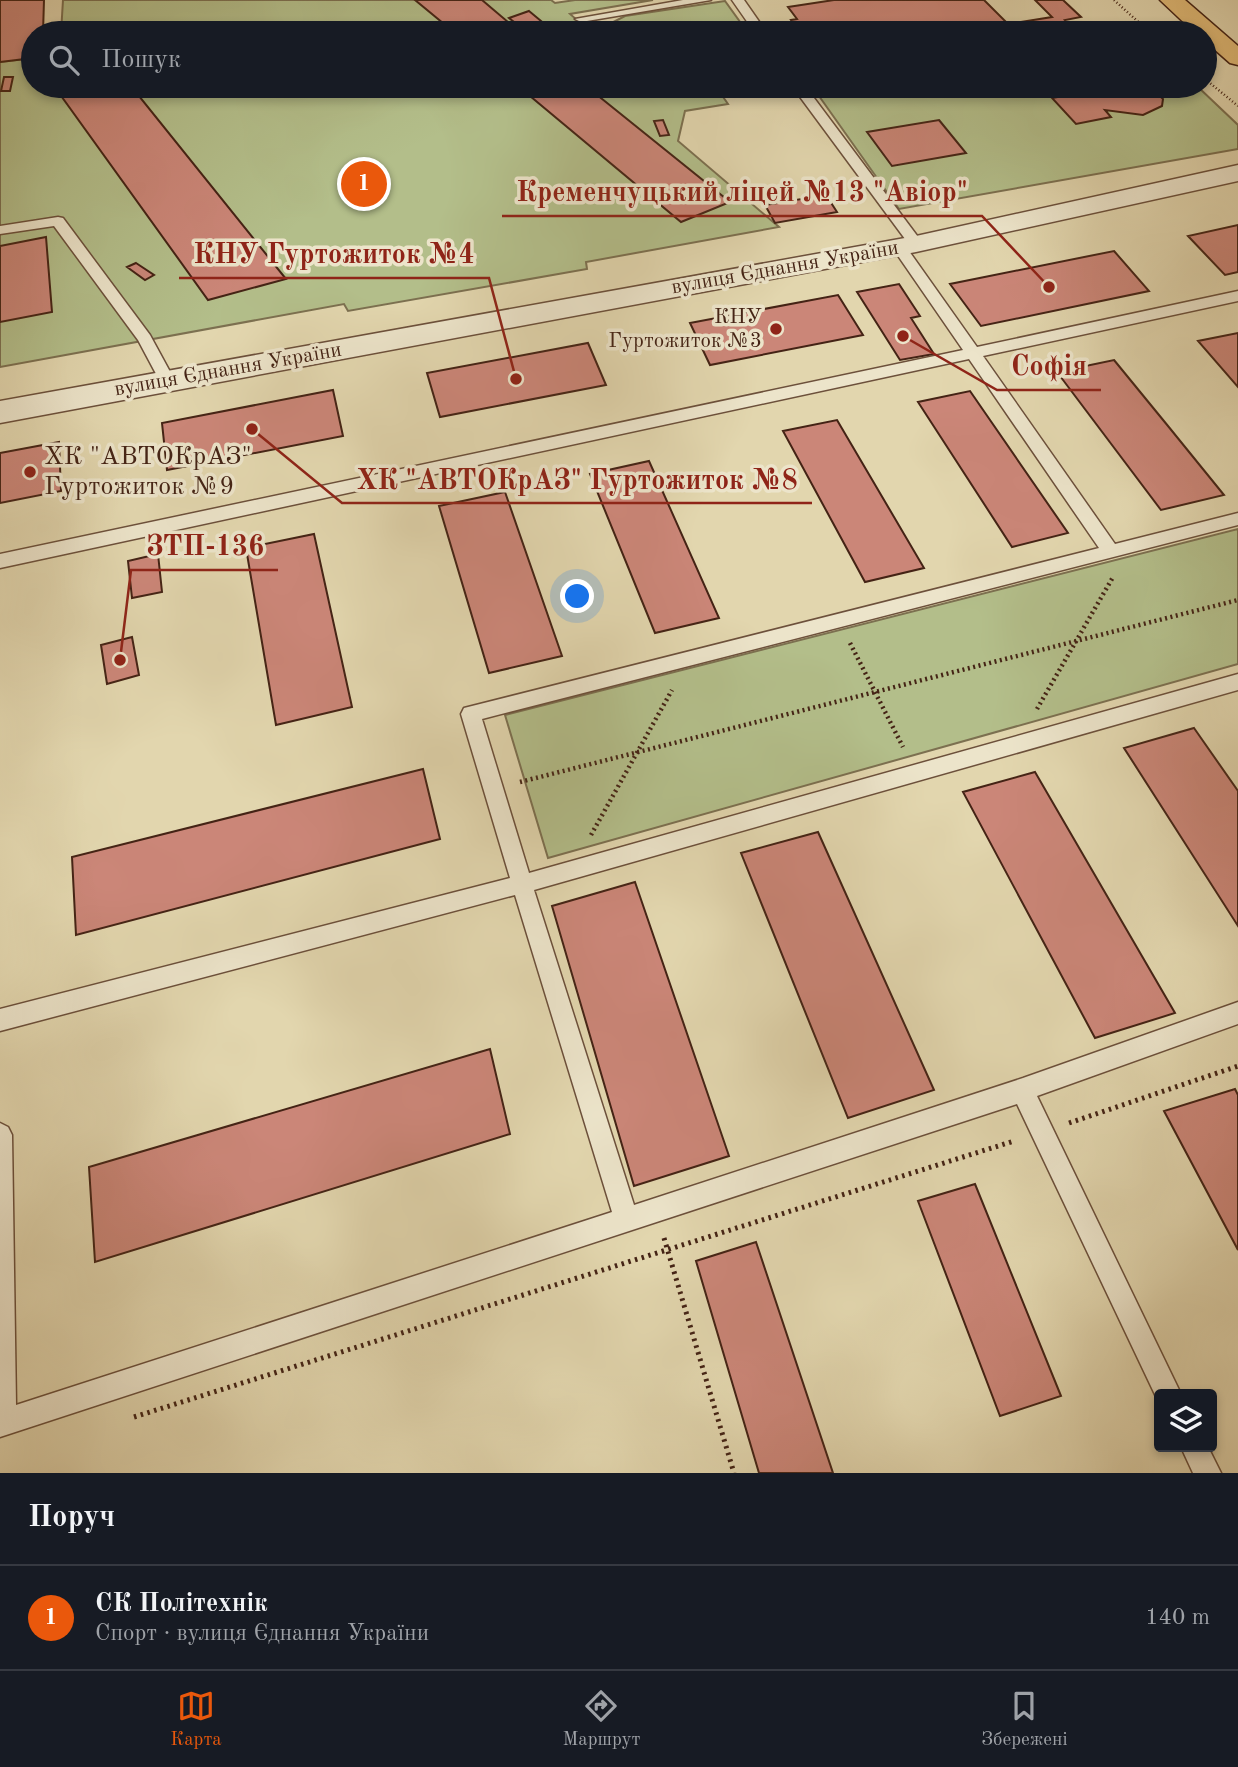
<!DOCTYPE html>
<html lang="uk">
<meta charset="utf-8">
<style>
:root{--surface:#171b24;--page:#20242c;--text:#f1f3f6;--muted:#9ea1a6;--line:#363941;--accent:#ea580c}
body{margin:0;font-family:"Old Standard TT",serif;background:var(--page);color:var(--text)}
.controls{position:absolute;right:21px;bottom:21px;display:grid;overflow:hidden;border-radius:7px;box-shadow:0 4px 10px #0003}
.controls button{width:63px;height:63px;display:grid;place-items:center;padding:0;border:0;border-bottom:2px solid var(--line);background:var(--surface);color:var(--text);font:35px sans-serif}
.you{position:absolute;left:578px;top:597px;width:24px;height:24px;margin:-18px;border:5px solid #fff;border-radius:50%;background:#1a73e8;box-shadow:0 0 0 10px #1a73e833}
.badge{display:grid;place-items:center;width:46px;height:46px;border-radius:50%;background:var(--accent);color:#fff;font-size:23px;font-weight:700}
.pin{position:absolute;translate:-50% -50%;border:4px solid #fff;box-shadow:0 2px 7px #0006}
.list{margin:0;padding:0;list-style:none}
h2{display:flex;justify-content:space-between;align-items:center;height:91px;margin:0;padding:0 28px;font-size:30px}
h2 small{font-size:23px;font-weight:400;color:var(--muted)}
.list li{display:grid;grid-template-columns:46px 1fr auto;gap:21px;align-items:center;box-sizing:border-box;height:105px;padding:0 28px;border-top:2px solid var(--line)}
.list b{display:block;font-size:26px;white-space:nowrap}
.list p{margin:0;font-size:23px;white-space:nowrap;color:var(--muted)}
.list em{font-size:23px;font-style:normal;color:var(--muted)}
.icon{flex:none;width:38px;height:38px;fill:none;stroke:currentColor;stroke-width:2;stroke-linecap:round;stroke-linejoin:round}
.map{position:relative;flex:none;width:1238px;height:1473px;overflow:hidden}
.search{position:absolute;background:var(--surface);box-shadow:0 4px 10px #0003;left:21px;right:21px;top:21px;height:77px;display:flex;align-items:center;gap:18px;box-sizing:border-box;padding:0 24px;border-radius:38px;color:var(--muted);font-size:26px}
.sheet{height:196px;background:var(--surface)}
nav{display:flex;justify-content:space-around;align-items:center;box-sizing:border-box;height:98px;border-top:2px solid var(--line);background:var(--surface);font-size:19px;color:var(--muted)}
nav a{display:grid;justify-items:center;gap:4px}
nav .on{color:var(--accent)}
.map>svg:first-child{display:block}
.green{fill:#b3be8a;stroke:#7c7050;stroke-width:2}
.building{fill:#cb8678;stroke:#442315;stroke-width:2}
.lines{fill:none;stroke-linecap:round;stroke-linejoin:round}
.service-casing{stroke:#6c503b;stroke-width:3}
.minor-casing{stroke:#6c503b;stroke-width:3}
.trunk-casing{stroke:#442315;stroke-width:3}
.path-far2{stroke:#442315;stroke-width:2.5;stroke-dasharray:1 2.5;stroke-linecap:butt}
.path-far1{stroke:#442315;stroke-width:4.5;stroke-dasharray:2 3.5;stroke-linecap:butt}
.path{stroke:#442315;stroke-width:5;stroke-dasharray:2.5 4.5;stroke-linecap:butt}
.service{fill:#ece4ca;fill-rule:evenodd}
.minor{fill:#ece4ca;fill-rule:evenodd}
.trunk{fill:#e1bb77;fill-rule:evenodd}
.poi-dot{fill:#8f2418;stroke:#ece4ca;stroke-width:2.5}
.labels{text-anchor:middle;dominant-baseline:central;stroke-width:7;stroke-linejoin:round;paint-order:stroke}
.far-street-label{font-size:21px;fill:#442315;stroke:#ece4ca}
.far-poi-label{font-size:21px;fill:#442315;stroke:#ece4ca;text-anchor:end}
.poi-label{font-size:26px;fill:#442315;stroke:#ece4ca;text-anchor:start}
.leader{fill:none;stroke:#8f2418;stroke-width:2.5}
.callout-dot{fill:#8f2418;stroke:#ece4ca;stroke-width:2.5}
.callout-label{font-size:28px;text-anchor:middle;font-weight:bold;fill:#8f2418;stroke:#ece4ca;stroke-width:7;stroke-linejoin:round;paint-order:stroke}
</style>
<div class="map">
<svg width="1238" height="1473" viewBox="0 0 1238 1473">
<rect width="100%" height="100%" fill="#e2d6ae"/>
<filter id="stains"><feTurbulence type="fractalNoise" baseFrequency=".00286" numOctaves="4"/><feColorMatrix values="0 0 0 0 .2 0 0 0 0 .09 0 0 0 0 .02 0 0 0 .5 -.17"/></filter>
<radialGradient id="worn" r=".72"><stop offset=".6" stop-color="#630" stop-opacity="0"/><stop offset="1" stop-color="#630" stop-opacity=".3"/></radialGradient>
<path class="green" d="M63 0H551L555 3 575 0H653L570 14 592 33 625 16 725 1 748 33H61Z
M33 58V86H764L721 94 728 104 685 111 678 141 779 227 586 262 587 269 348 311 344 304 0 367V62Z
M880 86H1197L1238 125V149L899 209 819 96Z
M1238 529V664L548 858 505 715Z"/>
<path class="building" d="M0 0H44L43 33H33V58L0 62Z
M415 0H482L521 33H455Z
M834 0H984L1008 24 1052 17 1035 0H1063L1081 17 1065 20 1079 33H801L791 20 797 19 788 7Z
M529 11 553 31 557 33H528L509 18Z
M4 77H13L10 91H1Z
M54 86H131L286 279 208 300Z
M518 86H586L730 202 681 222Z
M1089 86H1151L1163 99 1162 106 1143 115 1105 110 1111 117 1076 124 1052 98 1086 92Z
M663 120 669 135 660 136 654 121Z
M939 120 966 153 892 166 867 132Z
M826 195 837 212 775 223 765 205Z
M1238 225V272L1225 275 1188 236Z
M46 237 52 312 0 322V246Z
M1114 251 1149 291 981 326 950 284Z
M136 263 154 275 145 280 127 267Z
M899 284 920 316 911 318 934 354 900 360 857 292Z
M838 295 863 335 710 365 690 323Z
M1238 333V387L1198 341Z
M588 343 606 385 440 417 427 373Z
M1114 360 1168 426 1224 495 1161 510 1057 372Z
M333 390 343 436 167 470 162 423Z
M970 391 1068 533 1012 547 918 402Z
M837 420 924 568 865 582 783 431Z
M59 442 61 491 0 503V453Z
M649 461 719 618 655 633 590 474Z
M505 492 562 656 489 673 439 506Z
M314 534 352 707 276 725 246 548Z
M158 554 162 592 132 598 128 561Z
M132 637 139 675 107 684 101 645Z
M1194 728 1238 791V926L1124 748Z
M423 769 440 839 76 935 72 857Z
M1035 772 1175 1013 1095 1038 963 792Z
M818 832 934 1090 848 1118 741 853Z
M635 882 729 1156 634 1186 552 906Z
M490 1049 510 1134 95 1262 89 1167Z
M1235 1089 1238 1095V1250L1164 1111Z
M975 1184 1061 1396 1000 1416 918 1201Z
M756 1242 833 1473H759L696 1261Z"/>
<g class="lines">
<g class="service-casing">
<path id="service" d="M683 0H711L581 22 575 19Z
M732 0H744L767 33H755Z
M1202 25 1208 28 1206 30 1162 33Z
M792 86H845L811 94 921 241V247H911Z
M58 217 63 218 150 335 175 381 172 385H162L138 340 54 226 0 234V226Z
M899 243 904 244 977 347 1238 291V301L983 356 1115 544 1238 513V525L482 719 529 873 1238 674V690L534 890 634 1205 1023 1078 1238 1002V1024L1037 1096 1181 1394H1159V1403L1017 1104 0 1437V1123L8 1127 12 1135 16 1405 612 1212 515 895 0 1031V1009L510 878 461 714 464 708 1099 548 969 359 0 568V554L963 350 892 247Z
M1181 1447H1208L1221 1473H1193Z"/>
</g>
<g class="minor-casing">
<path id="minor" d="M1238 165V181L916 252 0 423V401L916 236Z"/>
</g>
<g class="trunk-casing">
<path id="trunk" d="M1160 0H1185L1238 46V65L1230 63 1205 41V33H1195Z"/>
</g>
<path class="path-far2" d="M1114 0 1145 28
M1205 79 1238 106"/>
<path class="path-far1" d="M850 643 903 747
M1037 709 1113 577
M520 782 1238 600
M591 835 672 690"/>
<path class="path" d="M1069 1123 1238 1066
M664 1238 734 1473
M134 1417 1014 1141"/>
<use href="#service" class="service"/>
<use href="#minor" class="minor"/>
<use href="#trunk" class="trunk"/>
</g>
<g class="poi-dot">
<circle cx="776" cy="329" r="7"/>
<circle cx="30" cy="472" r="7"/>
</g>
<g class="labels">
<g class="far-street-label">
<text transform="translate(785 268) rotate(-10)">вулиця Єднання України</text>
<text transform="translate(228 370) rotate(-10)">вулиця Єднання України</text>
</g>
<g class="far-poi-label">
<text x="762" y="317">КНУ<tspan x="762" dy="24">Гуртожиток №3</tspan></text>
</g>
<g class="poi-label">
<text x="44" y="457">ХК "АВТОКрАЗ"<tspan x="44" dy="30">Гуртожиток №9</tspan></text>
</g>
</g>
<path class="leader" d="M1049 287L982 216H502M516 379L489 278H179M903 336L997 390H1101M252 429L342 503H812M120 660L131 570H278"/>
<g class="callout-dot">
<circle cx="1049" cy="287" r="7"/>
<circle cx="516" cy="379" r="7"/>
<circle cx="903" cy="336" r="7"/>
<circle cx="252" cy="429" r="7"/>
<circle cx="120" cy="660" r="7"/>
</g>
<g class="callout-label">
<text x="742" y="201">Кременчуцький ліцей №13 "Авіор"</text>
<text x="334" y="263">КНУ Гуртожиток №4</text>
<text x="1049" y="375">Софія</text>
<text x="577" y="489">ХК "АВТОКрАЗ" Гуртожиток №8</text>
<text x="205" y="555">ЗТП-136</text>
</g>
<rect width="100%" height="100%" filter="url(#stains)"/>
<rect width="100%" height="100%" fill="url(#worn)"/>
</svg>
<div class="controls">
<button><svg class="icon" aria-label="layers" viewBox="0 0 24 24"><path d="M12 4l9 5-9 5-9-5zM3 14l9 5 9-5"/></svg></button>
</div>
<div class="you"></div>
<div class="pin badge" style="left:364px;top:184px">1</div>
<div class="search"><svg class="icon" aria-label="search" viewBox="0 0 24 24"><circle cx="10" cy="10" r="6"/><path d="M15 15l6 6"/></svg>Пошук</div>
</div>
<section class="sheet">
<h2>Поруч<small></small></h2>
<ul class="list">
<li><span class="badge">1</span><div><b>СК Політехнік</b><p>Спорт · вулиця Єднання України</p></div><em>140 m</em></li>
</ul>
</section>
<nav>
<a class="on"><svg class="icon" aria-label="map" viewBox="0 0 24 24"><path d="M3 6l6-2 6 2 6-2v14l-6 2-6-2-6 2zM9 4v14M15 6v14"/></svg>Карта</a>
<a><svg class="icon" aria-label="directions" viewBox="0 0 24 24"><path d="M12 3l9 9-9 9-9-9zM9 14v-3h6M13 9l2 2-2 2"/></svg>Маршрут</a>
<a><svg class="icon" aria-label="saved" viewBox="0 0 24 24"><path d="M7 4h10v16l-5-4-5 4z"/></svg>Збережені</a>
</nav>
